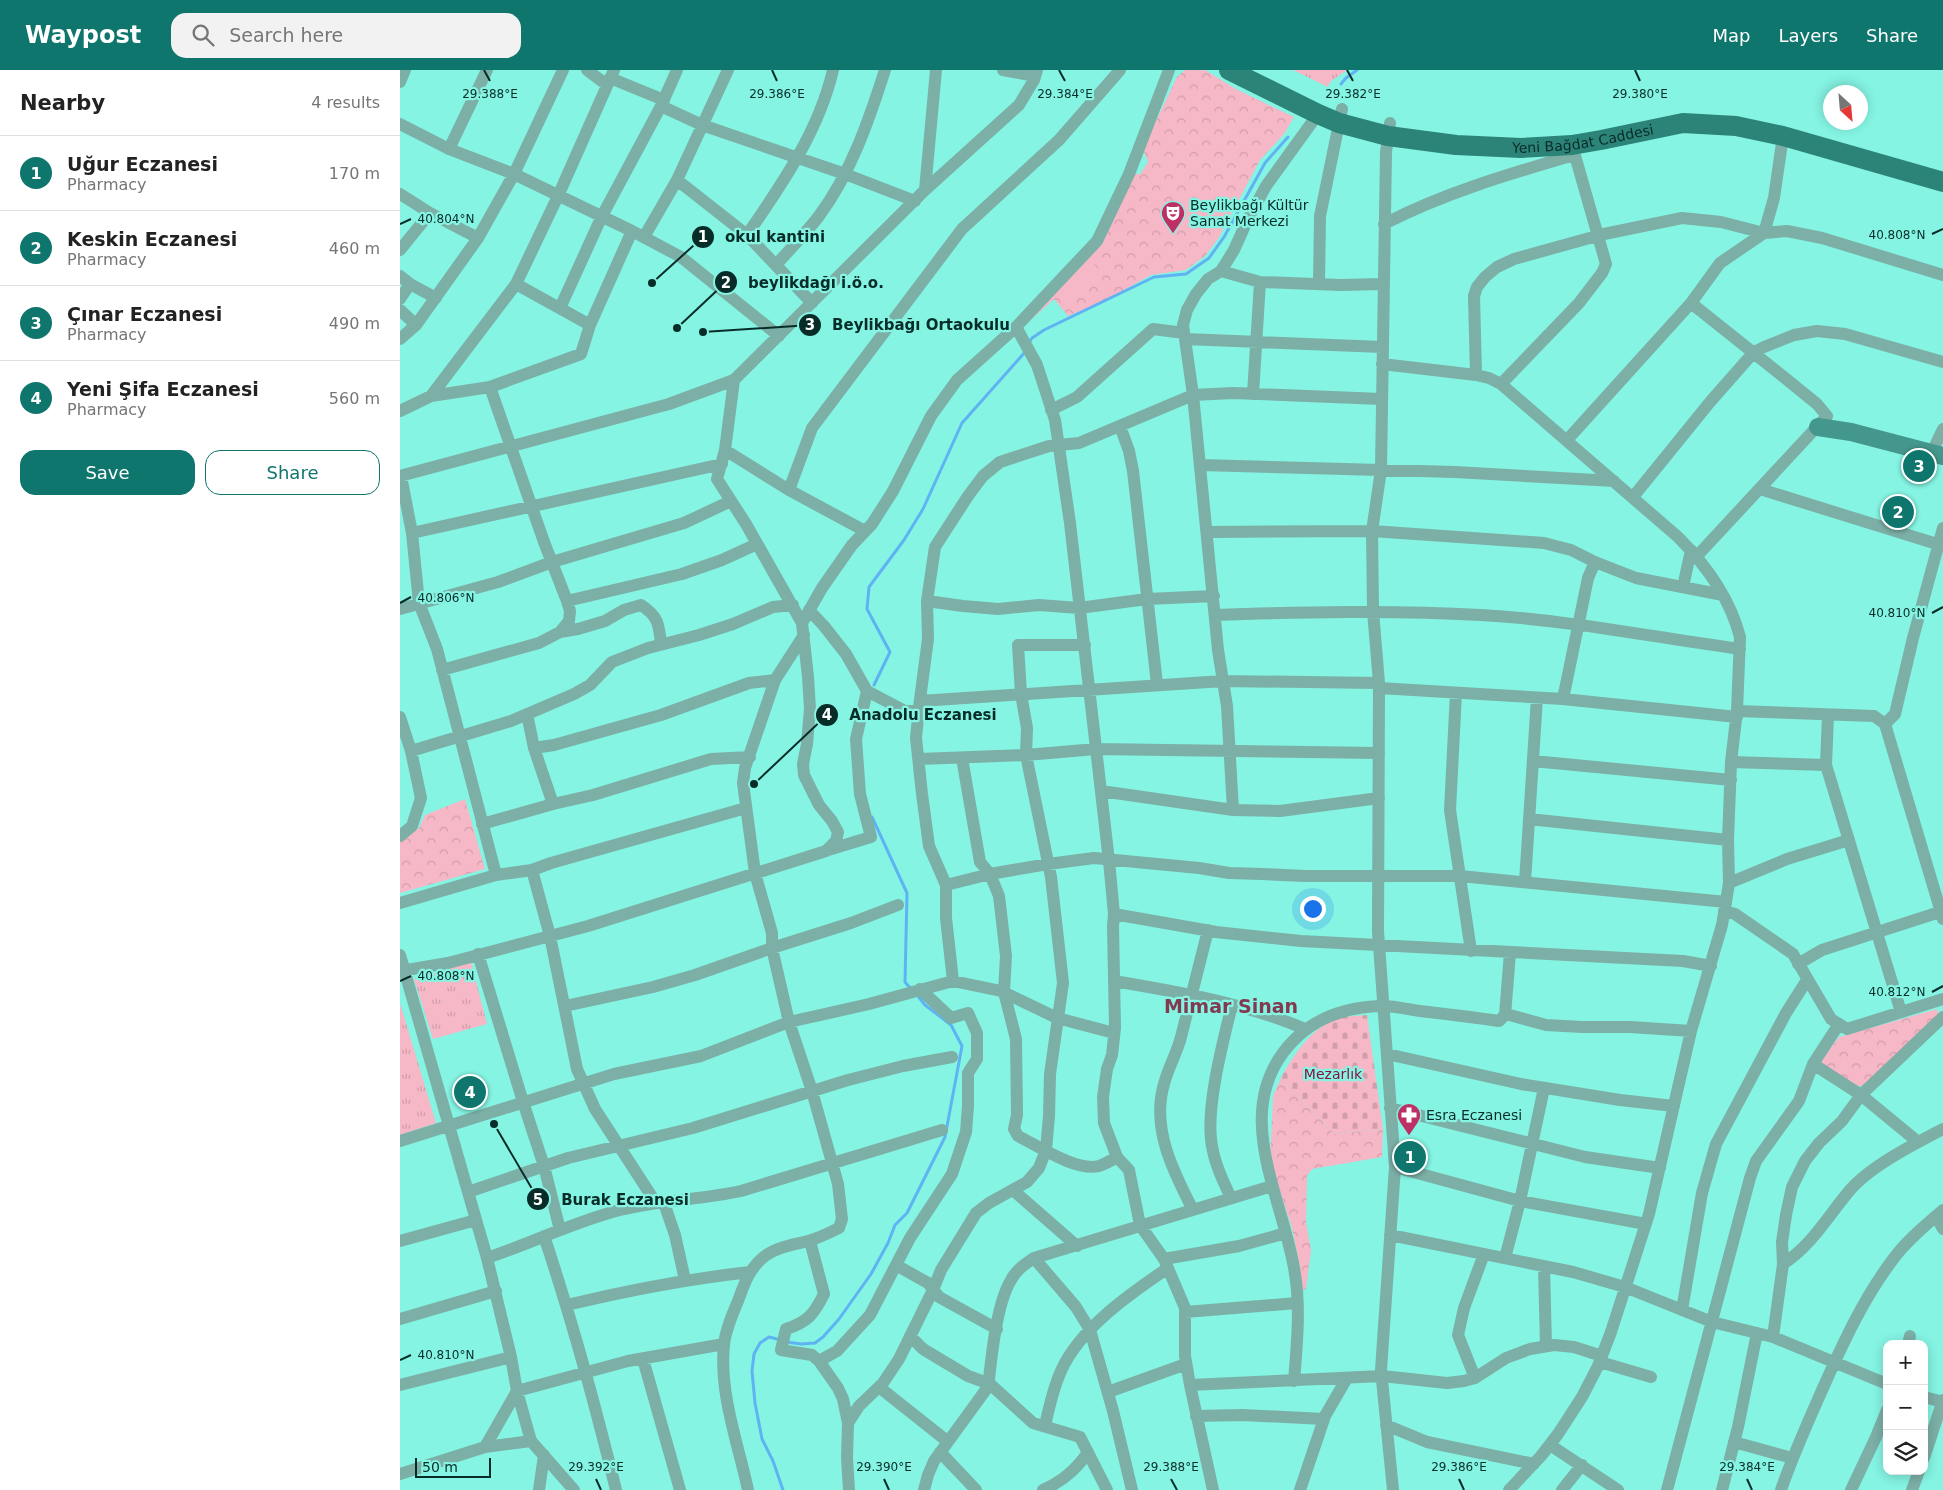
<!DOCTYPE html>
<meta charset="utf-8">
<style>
:root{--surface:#fff;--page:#f2f2f2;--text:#222;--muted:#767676;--line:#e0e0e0;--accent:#0f766e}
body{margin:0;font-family:"DejaVu Sans",sans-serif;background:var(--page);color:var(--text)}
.controls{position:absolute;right:15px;bottom:15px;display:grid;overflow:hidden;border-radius:10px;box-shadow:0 2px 12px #0003}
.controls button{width:45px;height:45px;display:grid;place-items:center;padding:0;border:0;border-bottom:1px solid var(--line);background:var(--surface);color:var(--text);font:25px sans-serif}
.compass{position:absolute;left:1423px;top:15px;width:45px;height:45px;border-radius:50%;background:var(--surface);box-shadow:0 2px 12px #0003;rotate:154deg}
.scale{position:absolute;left:15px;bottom:12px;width:76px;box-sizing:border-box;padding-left:5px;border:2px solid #082d29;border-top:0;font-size:14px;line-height:18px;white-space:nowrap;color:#082d29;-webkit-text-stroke:4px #85f4e3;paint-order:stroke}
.you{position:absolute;left:912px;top:838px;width:18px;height:18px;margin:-12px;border:4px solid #fff;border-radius:50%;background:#1a73e8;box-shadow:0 0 0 8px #1a73e833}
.badge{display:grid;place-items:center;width:32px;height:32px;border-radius:50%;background:var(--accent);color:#fff;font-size:16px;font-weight:700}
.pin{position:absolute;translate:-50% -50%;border:2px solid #fff;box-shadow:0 1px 5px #0006}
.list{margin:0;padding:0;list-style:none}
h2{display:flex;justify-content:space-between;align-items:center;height:65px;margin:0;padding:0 20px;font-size:21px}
h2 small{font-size:16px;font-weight:400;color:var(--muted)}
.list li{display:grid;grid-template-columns:32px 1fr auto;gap:15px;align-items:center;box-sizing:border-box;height:75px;padding:0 20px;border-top:1px solid var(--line)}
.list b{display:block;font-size:19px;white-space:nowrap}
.list p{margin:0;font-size:16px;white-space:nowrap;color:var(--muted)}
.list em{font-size:16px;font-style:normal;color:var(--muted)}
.actions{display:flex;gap:10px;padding:15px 20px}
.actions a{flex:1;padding:11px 0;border:1px solid var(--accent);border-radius:15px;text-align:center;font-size:18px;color:var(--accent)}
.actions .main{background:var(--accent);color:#fff}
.icon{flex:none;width:28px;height:28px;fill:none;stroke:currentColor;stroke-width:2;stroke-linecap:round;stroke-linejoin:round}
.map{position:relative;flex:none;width:1543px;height:1420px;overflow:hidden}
header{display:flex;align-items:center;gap:30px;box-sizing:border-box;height:70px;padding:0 25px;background:var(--accent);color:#fff}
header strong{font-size:24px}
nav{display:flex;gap:28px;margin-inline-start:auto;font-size:18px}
.search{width:350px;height:45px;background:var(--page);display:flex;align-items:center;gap:12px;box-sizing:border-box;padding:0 18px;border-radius:15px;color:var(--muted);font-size:19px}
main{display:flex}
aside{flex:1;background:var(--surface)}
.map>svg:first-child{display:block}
.grass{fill:url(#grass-tufts)}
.cemetery{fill:url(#cemetery-stones)}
.park{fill:url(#park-crowns)}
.pitch{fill:#f6b7c6}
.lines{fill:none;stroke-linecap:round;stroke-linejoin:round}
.stream{stroke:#60b3f2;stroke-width:3}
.minor{stroke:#7cafa6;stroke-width:12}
.secondary{stroke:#44978c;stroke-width:18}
.primary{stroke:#2c8377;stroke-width:20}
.ticks{fill:none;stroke:#082d29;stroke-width:2}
.labels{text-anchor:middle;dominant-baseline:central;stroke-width:4.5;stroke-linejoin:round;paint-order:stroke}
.street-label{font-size:14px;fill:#082d29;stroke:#85f4e3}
.poi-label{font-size:14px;fill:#082d29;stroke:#85f4e3;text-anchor:start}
.park-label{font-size:14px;fill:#871242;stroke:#85f4e3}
.district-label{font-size:19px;font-weight:bold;fill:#813a4f;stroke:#85f4e3}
.ticks-label{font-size:12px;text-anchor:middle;fill:#082d29;stroke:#85f4e3;stroke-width:4.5;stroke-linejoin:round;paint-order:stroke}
.leader{fill:none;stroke:#082d29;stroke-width:2}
.callout-dot{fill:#082d29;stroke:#85f4e3;stroke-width:2}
.mark-label{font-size:15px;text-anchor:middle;font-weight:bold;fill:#fff}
.callout-label{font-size:15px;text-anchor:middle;font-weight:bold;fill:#082d29;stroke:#85f4e3;stroke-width:4.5;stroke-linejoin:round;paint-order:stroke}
</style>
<header>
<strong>Waypost</strong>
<div class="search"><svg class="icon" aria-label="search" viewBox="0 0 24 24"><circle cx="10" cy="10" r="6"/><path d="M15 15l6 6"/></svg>Search here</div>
<nav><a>Map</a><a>Layers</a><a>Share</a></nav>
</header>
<main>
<aside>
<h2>Nearby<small>4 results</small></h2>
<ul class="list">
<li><span class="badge">1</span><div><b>Uğur Eczanesi</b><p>Pharmacy</p></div><em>170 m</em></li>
<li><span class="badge">2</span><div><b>Keskin Eczanesi</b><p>Pharmacy</p></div><em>460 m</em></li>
<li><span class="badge">3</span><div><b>Çınar Eczanesi</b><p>Pharmacy</p></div><em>490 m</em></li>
<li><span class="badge">4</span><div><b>Yeni Şifa Eczanesi</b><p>Pharmacy</p></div><em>560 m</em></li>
</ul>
<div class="actions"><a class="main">Save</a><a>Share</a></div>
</aside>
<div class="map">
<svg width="1543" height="1420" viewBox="0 0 1543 1420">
<defs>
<pattern id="grass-tufts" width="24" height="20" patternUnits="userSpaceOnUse" patternTransform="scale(1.25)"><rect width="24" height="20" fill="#f6b7c6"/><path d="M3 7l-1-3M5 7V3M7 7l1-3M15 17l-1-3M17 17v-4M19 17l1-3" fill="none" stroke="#d19eaa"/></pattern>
<pattern id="cemetery-stones" width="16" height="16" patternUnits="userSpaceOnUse" patternTransform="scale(1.25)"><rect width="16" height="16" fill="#f6b7c6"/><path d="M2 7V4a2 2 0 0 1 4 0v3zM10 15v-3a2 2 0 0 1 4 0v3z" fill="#d19eaa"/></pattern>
<pattern id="park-crowns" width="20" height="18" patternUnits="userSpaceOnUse" patternTransform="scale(1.25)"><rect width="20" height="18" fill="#f6b7c6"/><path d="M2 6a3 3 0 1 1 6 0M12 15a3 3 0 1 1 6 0" fill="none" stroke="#d19eaa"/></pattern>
</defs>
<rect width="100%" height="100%" fill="#85f4e3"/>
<path class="grass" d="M893 0H947L930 12 928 17Z
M71 892 87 954 33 969 14 909Z
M0 933 36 1053 0 1065Z"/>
<path class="cemetery" d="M967 945 983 1059 934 1064 881 1008C893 986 908 962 932 951 941 946 956 946 967 945Z"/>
<path class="park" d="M785 0H805L836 19 894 47 884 64 860 90 818 169 805 186 786 200 751 205 704 231 668 246 654 229 624 256 688 188 732 104H740L748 92 745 84 742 80 777 7Z
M65 729 85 799 0 823V772L19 758 25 745Z
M1537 939 1539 946 1463 1016H1453L1422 994 1421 990 1439 967Z
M881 1008 934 1064 983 1059 982 1087 912 1099 907 1106 906 1152 911 1180 906 1219 902 1220 900 1197 892 1158 870 1091 873 1026Z"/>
<path class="pitch" d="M688 188 704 205 672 233 657 217Z"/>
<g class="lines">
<path class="stream" d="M941 14 946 8 957 0
M629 273 632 268 644 260 754 207 786 204 809 188 824 167 865 93 888 67
M474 615 490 582 467 539 469 517 504 470 523 439 562 353 626 281
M472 747 507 823 505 912 511 919
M381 1270 369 1267 360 1273 354 1284 352 1301 355 1333 362 1369 373 1391 383 1420
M387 1272 401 1274 415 1273 423 1267 439 1249 471 1204 488 1173 495 1155 507 1143 545 1067 562 976 551 955 525 935 517 925"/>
<path class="minor" d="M187 0 207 15
M603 0 635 6
M210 8 264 30
M0 12 5 0
M261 36 302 55 445 104 515 131
M918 44 866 116 847 151 834 180 821 201 808 209 796 224 787 240 783 255 793 325 818 580 827 636 833 740 880 741 979 728
M990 53 986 82 981 400 972 461 973 541 979 613 978 861 995 1097 981 1300 993 1420
M0 54 49 79 114 104 232 161 281 187 379 266
M49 79 87 0
M277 110 347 165 412 233
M525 120 536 0
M0 124 30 143 78 168
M984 154C1044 123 1109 104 1174 85
M347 165C382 114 419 61 433 0
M244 167 277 110 328 0
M0 180 30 143
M376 195C390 179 406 163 419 146 451 103 469 50 485 0
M821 201 860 212 941 215 983 214
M0 206 10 214 36 228
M116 214 190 255
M919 214 920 146 942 39
M0 229 10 214
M1291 233 1385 308 1417 334 1427 346 1297 486
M160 238 202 146 261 36 277 0
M0 240 16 255
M616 257 637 295 655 350 670 453 709 791 714 844 713 856 715 958 712 985 707 999 703 1027 704 1053 717 1087 729 1100 740 1155 764 1189 785 1238V1286L790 1315 982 1306 1047 1313 1064 1311 1075 1308 1106 1288 1130 1279 1154 1275 1174 1277 1202 1286
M0 269 16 255 78 168 114 104 163 0
M785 269 982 277
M982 294 1076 305 1089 308 1101 314 1278 467C1306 495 1330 528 1340 567L1337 641 1331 692 1328 770 1329 813 1326 832 1322 855 1291 961 1249 1144 1211 1262 1198 1296 1182 1327 1158 1364 1141 1386 1109 1420
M1076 305 1074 226 1077 217 1085 207 1097 197 1114 189 1204 164 1282 148 1321 152 1364 163 1387 161 1422 168 1543 205
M1101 314 1179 233 1202 203 1206 194 1172 75
M853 324 860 212
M31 326 116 214 158 126 214 0
M651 340 677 327 753 259 784 263
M0 341 31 326 90 317 181 284 190 255 232 161
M720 356 729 381 733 401 757 614
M1167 370 1291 233 1320 193 1364 163 1374 128 1383 66
M325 380 389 420 465 461
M1531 384 1543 359
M801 395 1055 402 1214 411
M0 406 269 334 334 310 525 120 619 35 634 10 637 0
M1 406 12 463 19 533 37 579 96 805
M1360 419 1537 474
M389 420 412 358 562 159 659 70 720 0
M1233 427 1310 332 1354 282 1364 277 1394 265 1417 261 1445 264 1543 292
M808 462 972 461 1144 473 1171 480 1195 492 1236 508 1323 525
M12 463 322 394
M1283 517 1291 480
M167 531 282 504 322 490 357 474
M527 531 563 536 598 539 639 535 679 538 747 529 814 526
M0 539 98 512 152 492 284 453 331 431
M409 540 424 556 446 584 467 621 505 641H518
M815 545C904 542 992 540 1081 545 1168 550 1254 567 1340 579
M402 553 422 518 452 475 472 454 493 421 531 346 557 310 616 257 697 171 729 104 769 0
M160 562 178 559 205 551 224 540 241 535C258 546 259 554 261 574
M42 600 139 573 160 562 169 551 170 541 167 531 144 472 90 317
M979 618 1163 629 1337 647
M1056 623 1050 740 1071 881
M1163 629 1188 508 1195 492
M520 631 823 611 979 613
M1337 641 1474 646 1485 654 1543 849
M127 644 134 678 154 675 261 645 349 613 375 610
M1428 645 1426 695 1501 942
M0 647 11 681 21 728 12 756 0 766
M1485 654 1495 644 1513 568 1543 458
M134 678 153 734 193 725 311 689 350 687
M11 681 111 651 174 624 190 615 212 592 248 578 299 565 333 554 373 537 393 535
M562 688 580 792 590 804 599 826 606 886 604 922 616 969 617 1045 614 1059 618 1066C638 1076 677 1102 699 1096 705 1094 712 1090 717 1087
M519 689 626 685 696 679 979 683
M1133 691 1331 710
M1331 692 1426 695
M701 721 833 740
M1129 749 1328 770
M82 754 153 734
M428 780 471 767 460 724 456 669 467 621
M132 800 150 866 177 999 195 1039 256 1133
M1125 812 1137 628
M1329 813 1387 789 1449 770
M546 815 590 804 648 794 694 788 799 798 829 803 862 804 905 806H1060L1326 832
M0 833 96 805 132 800 151 793 346 738
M1324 841 1335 844 1393 884 1431 949 1447 959 1543 929
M714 844 816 862 901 871 1283 891 1311 896
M78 884 123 1032 144 1096 160 1160
M0 885 87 1188 111 1287 117 1321 131 1371 174 1420
M1398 894 1422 880 1543 841
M0 901 48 893 188 856 426 781 436 771 438 762 432 751 419 735 404 705 403 694 407 674 410 639 408 607 402 553 346 454 317 409 325 380 334 310
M553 911 546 848V815L529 776 522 724 516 668 519 637 528 569 527 531 535 477 568 426 583 406 600 392 649 376 679 373 793 325 833 323 981 329
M714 911C779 922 844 933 905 959
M165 936 253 917 295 905 372 878 451 853 498 835
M1105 945 1110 883
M987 984 1121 1014 1220 1030 1274 1036
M1413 994 1461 1025 1518 1072
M990 1038 1185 1087 1260 1098
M0 1071 214 1004 301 986 389 952 469 934 553 911 601 921 657 948 714 963
M995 1097 1120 1131 1246 1154
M614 1121 677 1176
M68 1122 168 1088 293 1058 448 1010 503 996 552 987
M831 1128C822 1109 813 1090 811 1069 807 1032 823 972 832 935
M264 1133 275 1165 285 1210
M793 1140C773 1101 751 1058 764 1014 768 998 777 983 781 967 790 931 799 896 808 860
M1536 1146 1543 1159
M990 1165 1173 1202 1225 1217 1312 1252 1373 1267 1487 1314
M144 1166C172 1250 195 1334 216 1420
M0 1171 76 1150
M410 1171 424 1224C414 1244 408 1252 386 1259L381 1280 412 1285 419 1291 437 1281 470 1245 510 1168 552 1104 566 1062 568 1036V1003L577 989V963L568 943 551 948 520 919
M87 1188C131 1173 172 1153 216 1141 257 1130 300 1130 341 1121L542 1060
M634 1188 676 1237 690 1260 713 1341 732 1420
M1105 1188 1120 1131 1144 1018
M764 1189 839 1176 886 1163
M1383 1194C1412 1175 1428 1146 1450 1120 1471 1096 1514 1074 1543 1059
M496 1195 528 1213 539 1227 597 1259
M1144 1196 1146 1276
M167 1235C229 1220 287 1209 350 1202
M1282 1240 1302 1123 1316 1074 1386 943 1407 910
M785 1242 897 1233
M0 1249 96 1221
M510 1266 523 1279 568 1306 590 1314 633 1353 680 1367 707 1420
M1373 1267 1383 1194 1382 1172 1386 1145 1392 1117 1405 1091 1419 1073 1442 1051 1461 1025 1543 947
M1508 1274 1510 1266
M243 1289 280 1420
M419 1291 438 1318 443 1329 448 1353 447 1388 449 1420
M1200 1292 1251 1307
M1075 1308 1058 1265 1064 1238 1084 1184
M894 1311C897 1274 901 1235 894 1198 881 1123 829 1037 893 971 917 946 948 937 982 936 994 936 1007 939 1020 941 1046 944 1072 947 1099 951L1106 944 1146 955 1182 957H1230L1291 961
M0 1315 111 1287
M790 1315 813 1420
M479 1317 547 1371
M708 1322 786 1294
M1524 1327 1543 1332
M796 1346 842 1345 924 1349
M448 1353 459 1336 483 1313 499 1289 533 1220 541 1200 576 1143 589 1133 627 1112 639 1098 646 1080 649 1046 650 1004 663 913 651 807 626 685 627 658 621 624 618 575H685
M986 1355 1027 1372 1134 1394
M645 1356C649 1337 653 1319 661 1301 680 1258 731 1223 768 1198
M1334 1372 1392 1388
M1150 1375 1218 1420
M85 1377 117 1321 228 1291 324 1274
M540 1382 576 1420
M1524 1388 1543 1330
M0 1404 85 1377 131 1371
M139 1420 144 1385
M348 1420C338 1373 319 1324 324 1274 326 1259 332 1245 338 1231 344 1214 350 1197 365 1186 377 1177 393 1175 408 1171 419 1168 429 1163 439 1158L442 1149 438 1114 412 1021 389 952 372 878V863L355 803 343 713 345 698 375 610 404 565
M524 1420 528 1405 534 1391 590 1314 589 1309C592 1282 597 1233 611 1210 616 1200 625 1194 634 1188L872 1116
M643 1420C661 1412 677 1399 688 1382
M900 1420 925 1346 947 1308
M1162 1420 1182 1395
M1267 1420 1350 1108 1356 1091 1399 1031 1413 994 1439 954
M1322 1420 1338 1357 1357 1263
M1381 1420C1393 1385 1408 1352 1423 1318 1443 1273 1464 1227 1494 1188 1507 1170 1526 1155 1543 1140
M1451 1420 1476 1367 1487 1340
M1512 1420 1519 1401"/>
<path class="secondary" d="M1418 357 1451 362 1543 386"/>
<path class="primary" id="s1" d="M829 0 918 44 939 53 988 66 1056 75 1121 78 1172 75 1201 70 1283 53 1336 56 1383 66 1543 112"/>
</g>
<path class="ticks" d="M84 0 90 11M372 0 377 11M659 0 665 11M947 0 953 11M1235 0 1240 11M0 154 11 149M1532 164 1543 159M0 533 11 527M1532 543 1543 537M0 911 11 906M1532 922 1543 916M0 1290 11 1285M196 1409 201 1420M484 1409 489 1420M771 1409 777 1420M1059 1409 1064 1420M1347 1409 1352 1420"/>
<defs>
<g id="theatre-pin" transform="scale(1.25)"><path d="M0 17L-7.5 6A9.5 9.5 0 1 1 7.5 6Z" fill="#bc3064" stroke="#85f4e3"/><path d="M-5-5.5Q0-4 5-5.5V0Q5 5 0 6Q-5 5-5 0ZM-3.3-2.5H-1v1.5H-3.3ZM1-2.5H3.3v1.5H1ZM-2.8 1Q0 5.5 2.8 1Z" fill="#fff"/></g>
<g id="pharmacy-pin" transform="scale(1.25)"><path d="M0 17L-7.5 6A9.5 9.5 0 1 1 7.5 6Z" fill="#bc3064" stroke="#85f4e3"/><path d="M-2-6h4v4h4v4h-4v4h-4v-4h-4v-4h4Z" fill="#fff"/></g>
</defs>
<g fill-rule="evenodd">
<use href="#theatre-pin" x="773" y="143"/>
<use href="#pharmacy-pin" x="1009" y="1045"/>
</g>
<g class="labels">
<g class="street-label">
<text stroke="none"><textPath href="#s1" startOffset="369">Yeni Bağdat Caddesi</textPath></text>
</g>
<g class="poi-label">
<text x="790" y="135">Beylikbağı Kültür<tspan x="790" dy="16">Sanat Merkezi</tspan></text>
<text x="1026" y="1045">Esra Eczanesi</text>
</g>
<g class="park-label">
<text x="933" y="1004">Mezarlık</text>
</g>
<g class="district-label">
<text x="831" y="936">Mimar Sinan</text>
</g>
</g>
<g class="ticks-label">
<text x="90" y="28">29.388°E</text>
<text x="377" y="28">29.386°E</text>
<text x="665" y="28">29.384°E</text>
<text x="953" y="28">29.382°E</text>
<text x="1240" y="28">29.380°E</text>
<text x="46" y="153">40.804°N</text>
<text x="1497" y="169">40.808°N</text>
<text x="46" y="532">40.806°N</text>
<text x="1497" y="547">40.810°N</text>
<text x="46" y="910">40.808°N</text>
<text x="1497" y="926">40.812°N</text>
<text x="46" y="1289">40.810°N</text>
<text x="196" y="1401">29.392°E</text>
<text x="484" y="1401">29.390°E</text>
<text x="771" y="1401">29.388°E</text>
<text x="1059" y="1401">29.386°E</text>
<text x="1347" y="1401">29.384°E</text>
</g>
<path class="leader" d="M252 213L303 167M277 258L326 212M303 262L410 255M354 714L427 645M94 1054L138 1129"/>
<g class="callout-dot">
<circle cx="252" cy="213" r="5"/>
<circle cx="277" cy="258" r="5"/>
<circle cx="303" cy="262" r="5"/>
<circle cx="354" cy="714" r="5"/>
<circle cx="94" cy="1054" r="5"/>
<circle cx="303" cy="167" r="12"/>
<circle cx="326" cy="212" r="12"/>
<circle cx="410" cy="255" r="12"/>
<circle cx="427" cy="645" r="12"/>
<circle cx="138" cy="1129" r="12"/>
</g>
<g class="mark-label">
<text x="303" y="172">1</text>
<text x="326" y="218">2</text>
<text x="410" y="260">3</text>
<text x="427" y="650">4</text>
<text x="138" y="1135">5</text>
</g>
<g class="callout-label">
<text x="375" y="172">okul kantini</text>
<text x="416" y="218">beylikdağı i.ö.o.</text>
<text x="521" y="260">Beylikbağı Ortaokulu</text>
<text x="523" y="650">Anadolu Eczanesi</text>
<text x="225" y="1135">Burak Eczanesi</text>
</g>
</svg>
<div class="controls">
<button>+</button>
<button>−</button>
<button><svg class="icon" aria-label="layers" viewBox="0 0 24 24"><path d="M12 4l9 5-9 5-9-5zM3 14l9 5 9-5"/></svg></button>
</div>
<svg class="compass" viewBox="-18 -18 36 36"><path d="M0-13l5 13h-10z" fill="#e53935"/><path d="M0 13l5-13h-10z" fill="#767676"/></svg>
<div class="scale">50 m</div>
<div class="you"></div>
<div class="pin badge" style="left:1010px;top:1087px">1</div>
<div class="pin badge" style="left:1498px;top:442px">2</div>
<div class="pin badge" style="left:1519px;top:396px">3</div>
<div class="pin badge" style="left:70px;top:1022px">4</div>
</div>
</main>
